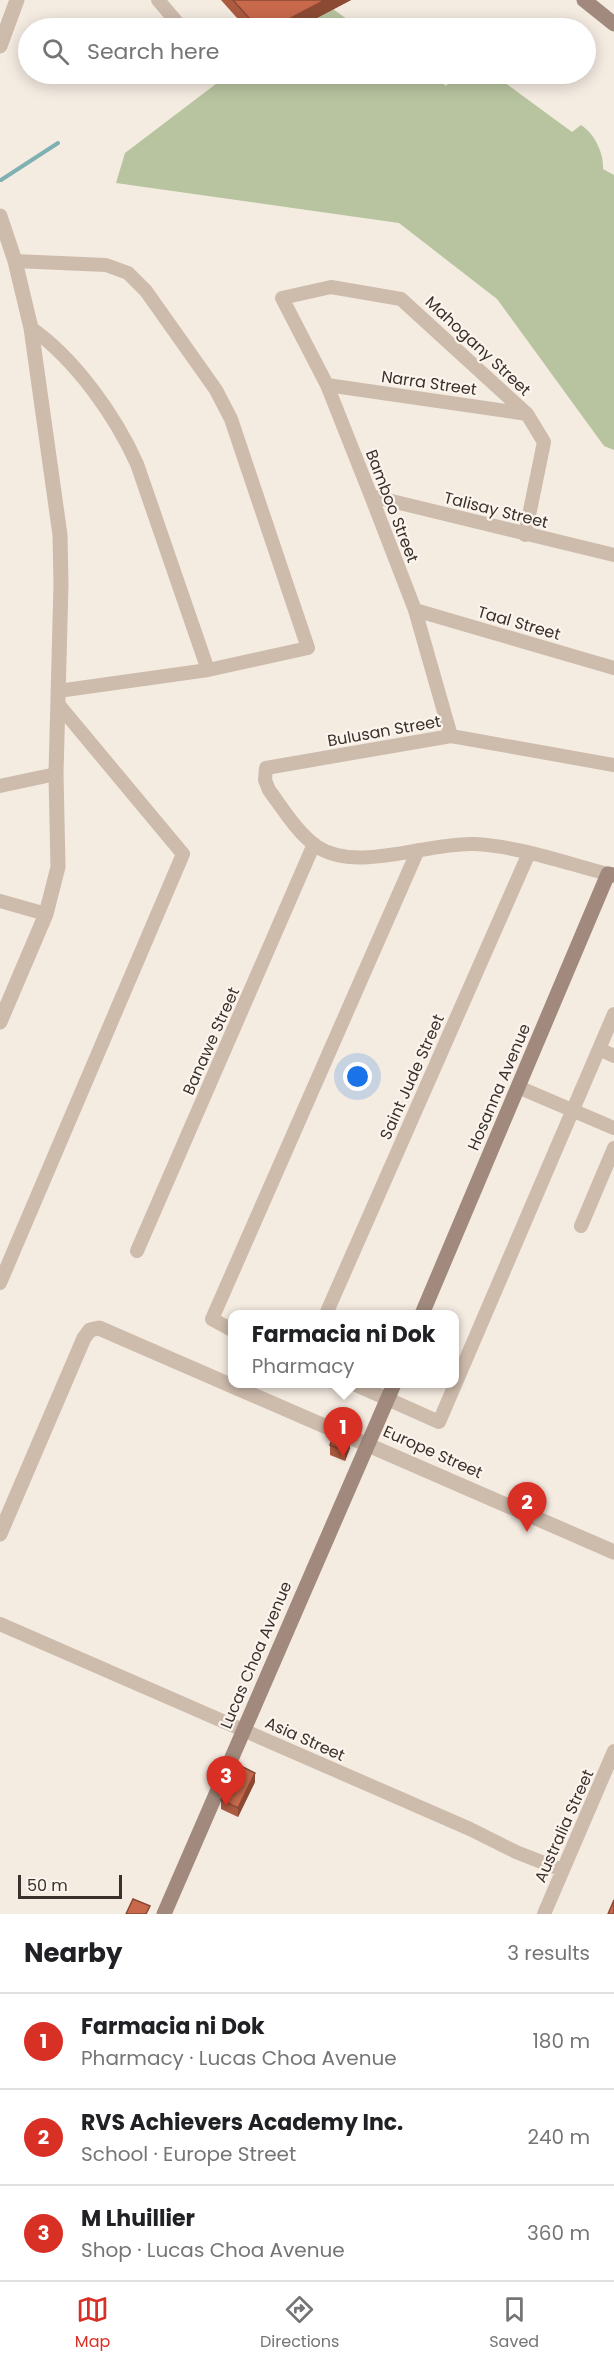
<!DOCTYPE html>
<meta charset="utf-8">
<style>
:root{--surface:#fff;--page:#f6f6f6;--text:#202124;--muted:#757577;--line:#e0e0e0;--accent:#d93025}
body{margin:0;font-family:Poppins,sans-serif;background:var(--page);color:var(--text)}
.scale{position:absolute;left:18px;bottom:15px;width:104px;box-sizing:border-box;padding-left:6px;border:3px solid #3b302b;border-top:0;font-size:16px;line-height:21px;white-space:nowrap;color:#3b302b;-webkit-text-stroke:4px #fbf5ee;paint-order:stroke}
.you{position:absolute;left:358px;top:1077px;width:21px;height:21px;margin:-15px;border:4px solid #fff;border-radius:50%;background:#1a73e8;box-shadow:0 0 0 9px #1a73e833}
.badge{display:grid;place-items:center;width:39px;height:39px;border-radius:50%;background:var(--accent);color:#fff;font-size:20px;font-weight:700}
.pin{position:absolute;translate:-50% -50px;filter:drop-shadow(0 2px 3px #0008)}
.pin::after{content:'';position:absolute;top:32px;width:21px;height:18px;background:inherit;clip-path:polygon(0 0,100% 0,50% 100%)}
.popup{position:absolute;left:228px;top:1310px;width:231px;height:78px;box-sizing:border-box;display:grid;place-content:center;border-radius:12px;background:var(--surface);filter:drop-shadow(0 2px 4px #0005);font-size:20px;white-space:nowrap;color:var(--muted)}
.popup b{font-size:22px;color:var(--text)}
.popup::after{content:'';position:absolute;left:50%;top:100%;margin-left:-12px;border:12px solid transparent;border-top-color:var(--surface)}
.list{margin:0;padding:0;list-style:none}
h2{display:flex;justify-content:space-between;align-items:center;height:78px;margin:0;padding:0 24px;font-size:26px}
h2 small{font-size:20px;font-weight:400;color:var(--muted)}
.list li{display:grid;grid-template-columns:39px 1fr auto;gap:18px;align-items:center;box-sizing:border-box;height:96px;padding:0 24px;border-top:2px solid var(--line)}
.list b{display:block;font-size:22px;white-space:nowrap}
.list p{margin:0;font-size:20px;white-space:nowrap;color:var(--muted)}
.list em{font-size:20px;font-style:normal;color:var(--muted)}
.icon{flex:none;width:33px;height:33px;fill:none;stroke:currentColor;stroke-width:2;stroke-linecap:round;stroke-linejoin:round}
.map{position:relative;flex:none;width:614px;height:1914px;overflow:hidden}
.search{position:absolute;background:var(--surface);box-shadow:0 3px 15px #0003;left:18px;right:18px;top:18px;height:66px;display:flex;align-items:center;gap:15px;box-sizing:border-box;padding:0 21px;border-radius:33px;color:var(--muted);font-size:22px}
.sheet{height:366px;background:var(--surface)}
nav{display:flex;justify-content:space-around;align-items:center;box-sizing:border-box;height:84px;border-top:2px solid var(--line);background:var(--surface);font-size:16px;color:var(--muted)}
nav a{display:grid;justify-items:center;gap:3px}
nav .on{color:var(--accent)}
.map>svg:first-child{display:block}
.green{fill:#b8c4a0}
.lines{fill:none;stroke-linecap:round;stroke-linejoin:round}
.stream{stroke:#7fb0b2;stroke-width:4}
.minor{stroke:#cdbbac;stroke-width:14}
.tertiary{stroke:#cdbbac;stroke-width:15}
.secondary{stroke:#a18a7d;stroke-width:15}
.wall{fill:#ac5a40}
.shaded-wall{fill:#8c4a34}
.building{fill:#c8694b;stroke:#8c4a34;stroke-width:1.5}
.labels{text-anchor:middle;dominant-baseline:central;stroke-width:4.5;stroke-linejoin:round;paint-order:stroke}
.street-label{font-size:16px;fill:#3b302b;stroke:#fbf5ee}
</style>
<div class="map">
<svg width="614" height="1914" viewBox="0 0 614 1914">
<rect width="100%" height="100%" fill="#f4ebe1"/>
<path class="green" d="M333 9 355 25 359 19 372 28H298Z
M229 74H430L446 86 457 74H493L572 132 581 125C595 134 604 154 603 169L614 175V450L604 446 497 299 399 223 116 183 125 153Z"/>
<g class="lines">
<path class="stream" d="M1 180 58 143"/>
<path class="minor" d="M158 0 181 27
M15 261 106 265 128 273 146 291 216 390 231 419 308 648 208 670 58 691
M31 328C75 359 115 415 137 464L208 670
M327 385 527 414
M371 496 614 555
M415 610 614 668
M451 736 415 610 371 496 327 385 282 298 331 287 401 299 527 414 544 442 525 535
M0 786 56 774
M608 874C565 863 519 846 474 844 427 842 357 874 316 846 297 832 283 809 269 790L265 780 266 768 451 736 614 765
M0 901 46 914
M599 1049 614 1056
M518 1087 614 1128
M581 1226 614 1148
M137 1251 314 844
M0 1283 183 854 58 704
M326 1314 529 853
M232 1330 212 1319 418 850
M354 1384 439 1422 614 1014
M0 1624 470 1829 516 1852 562 1870
M544 1914 614 1751"/>
<path class="tertiary" d="M0 46 17 0
M0 216 15 261 31 328 60 535 61 584 56 774 58 867 46 914 0 1022
M0 1534 84 1338 90 1330 99 1328 614 1552"/>
<path class="secondary" d="M584 0 614 24
M422 1314 608 874 614 875
M164 1914 394 1384"/>
</g>
<path class="wall" d="M221 0H351L298 28H246Z
M330 1445 350 1448 345 1461 330 1455Z
M255 1782 238 1817 221 1809V1800Z"/>
<path class="shaded-wall" d="M325 0H351L298 28H272Z
M350 1438V1448L345 1461V1451Z
M255 1773V1782L238 1817V1808Z"/>
<path class="building" d="M233 0H325L272 28H258Z
M335 1432 350 1438 345 1451 330 1445Z
M237 1764 255 1773 238 1808 221 1800Z
M133 1899 150 1906 146 1914H126Z
M614 1900V1914H608Z"/>
<g class="labels">
<g class="street-label">
<text transform="translate(478 346) rotate(43)">Mahogany Street</text>
<text transform="translate(429 383) rotate(8)">Narra Street</text>
<text transform="translate(392 506) rotate(69)">Bamboo Street</text>
<text transform="translate(496 510) rotate(14)">Talisay Street</text>
<text transform="translate(519 623) rotate(16)">Taal Street</text>
<text transform="translate(384 731) rotate(-10)">Bulusan Street</text>
<text transform="translate(211 1041) rotate(-66)">Banawe Street</text>
<text transform="translate(412 1077) rotate(-66)">Saint Jude Street</text>
<text transform="translate(499 1087) rotate(-67)">Hosanna Avenue</text>
<text transform="translate(433 1452) rotate(24)">Europe Street</text>
<text transform="translate(256 1655) rotate(-67)">Lucas Choa Avenue</text>
<text transform="translate(305 1739) rotate(24)">Asia Street</text>
<text transform="translate(564 1826) rotate(-66)">Australia Street</text>
</g>
</g>
</svg>
<div class="scale">50 m</div>
<div class="you"></div>
<div class="pin badge" style="left:343px;top:1457px">1</div>
<div class="popup"><b>Farmacia ni Dok</b>Pharmacy</div>
<div class="pin badge" style="left:527px;top:1532px">2</div>
<div class="pin badge" style="left:226px;top:1806px">3</div>
<div class="search"><svg class="icon" aria-label="search" viewBox="0 0 24 24"><circle cx="10" cy="10" r="6"/><path d="M15 15l6 6"/></svg>Search here</div>
</div>
<section class="sheet">
<h2>Nearby<small>3 results</small></h2>
<ul class="list">
<li><span class="badge">1</span><div><b>Farmacia ni Dok</b><p>Pharmacy · Lucas Choa Avenue</p></div><em>180 m</em></li>
<li><span class="badge">2</span><div><b>RVS Achievers Academy Inc.</b><p>School · Europe Street</p></div><em>240 m</em></li>
<li><span class="badge">3</span><div><b>M Lhuillier</b><p>Shop · Lucas Choa Avenue</p></div><em>360 m</em></li>
</ul>
</section>
<nav>
<a class="on"><svg class="icon" aria-label="map" viewBox="0 0 24 24"><path d="M3 6l6-2 6 2 6-2v14l-6 2-6-2-6 2zM9 4v14M15 6v14"/></svg>Map</a>
<a><svg class="icon" aria-label="directions" viewBox="0 0 24 24"><path d="M12 3l9 9-9 9-9-9zM9 14v-3h6M13 9l2 2-2 2"/></svg>Directions</a>
<a><svg class="icon" aria-label="saved" viewBox="0 0 24 24"><path d="M7 4h10v16l-5-4-5 4z"/></svg>Saved</a>
</nav>
